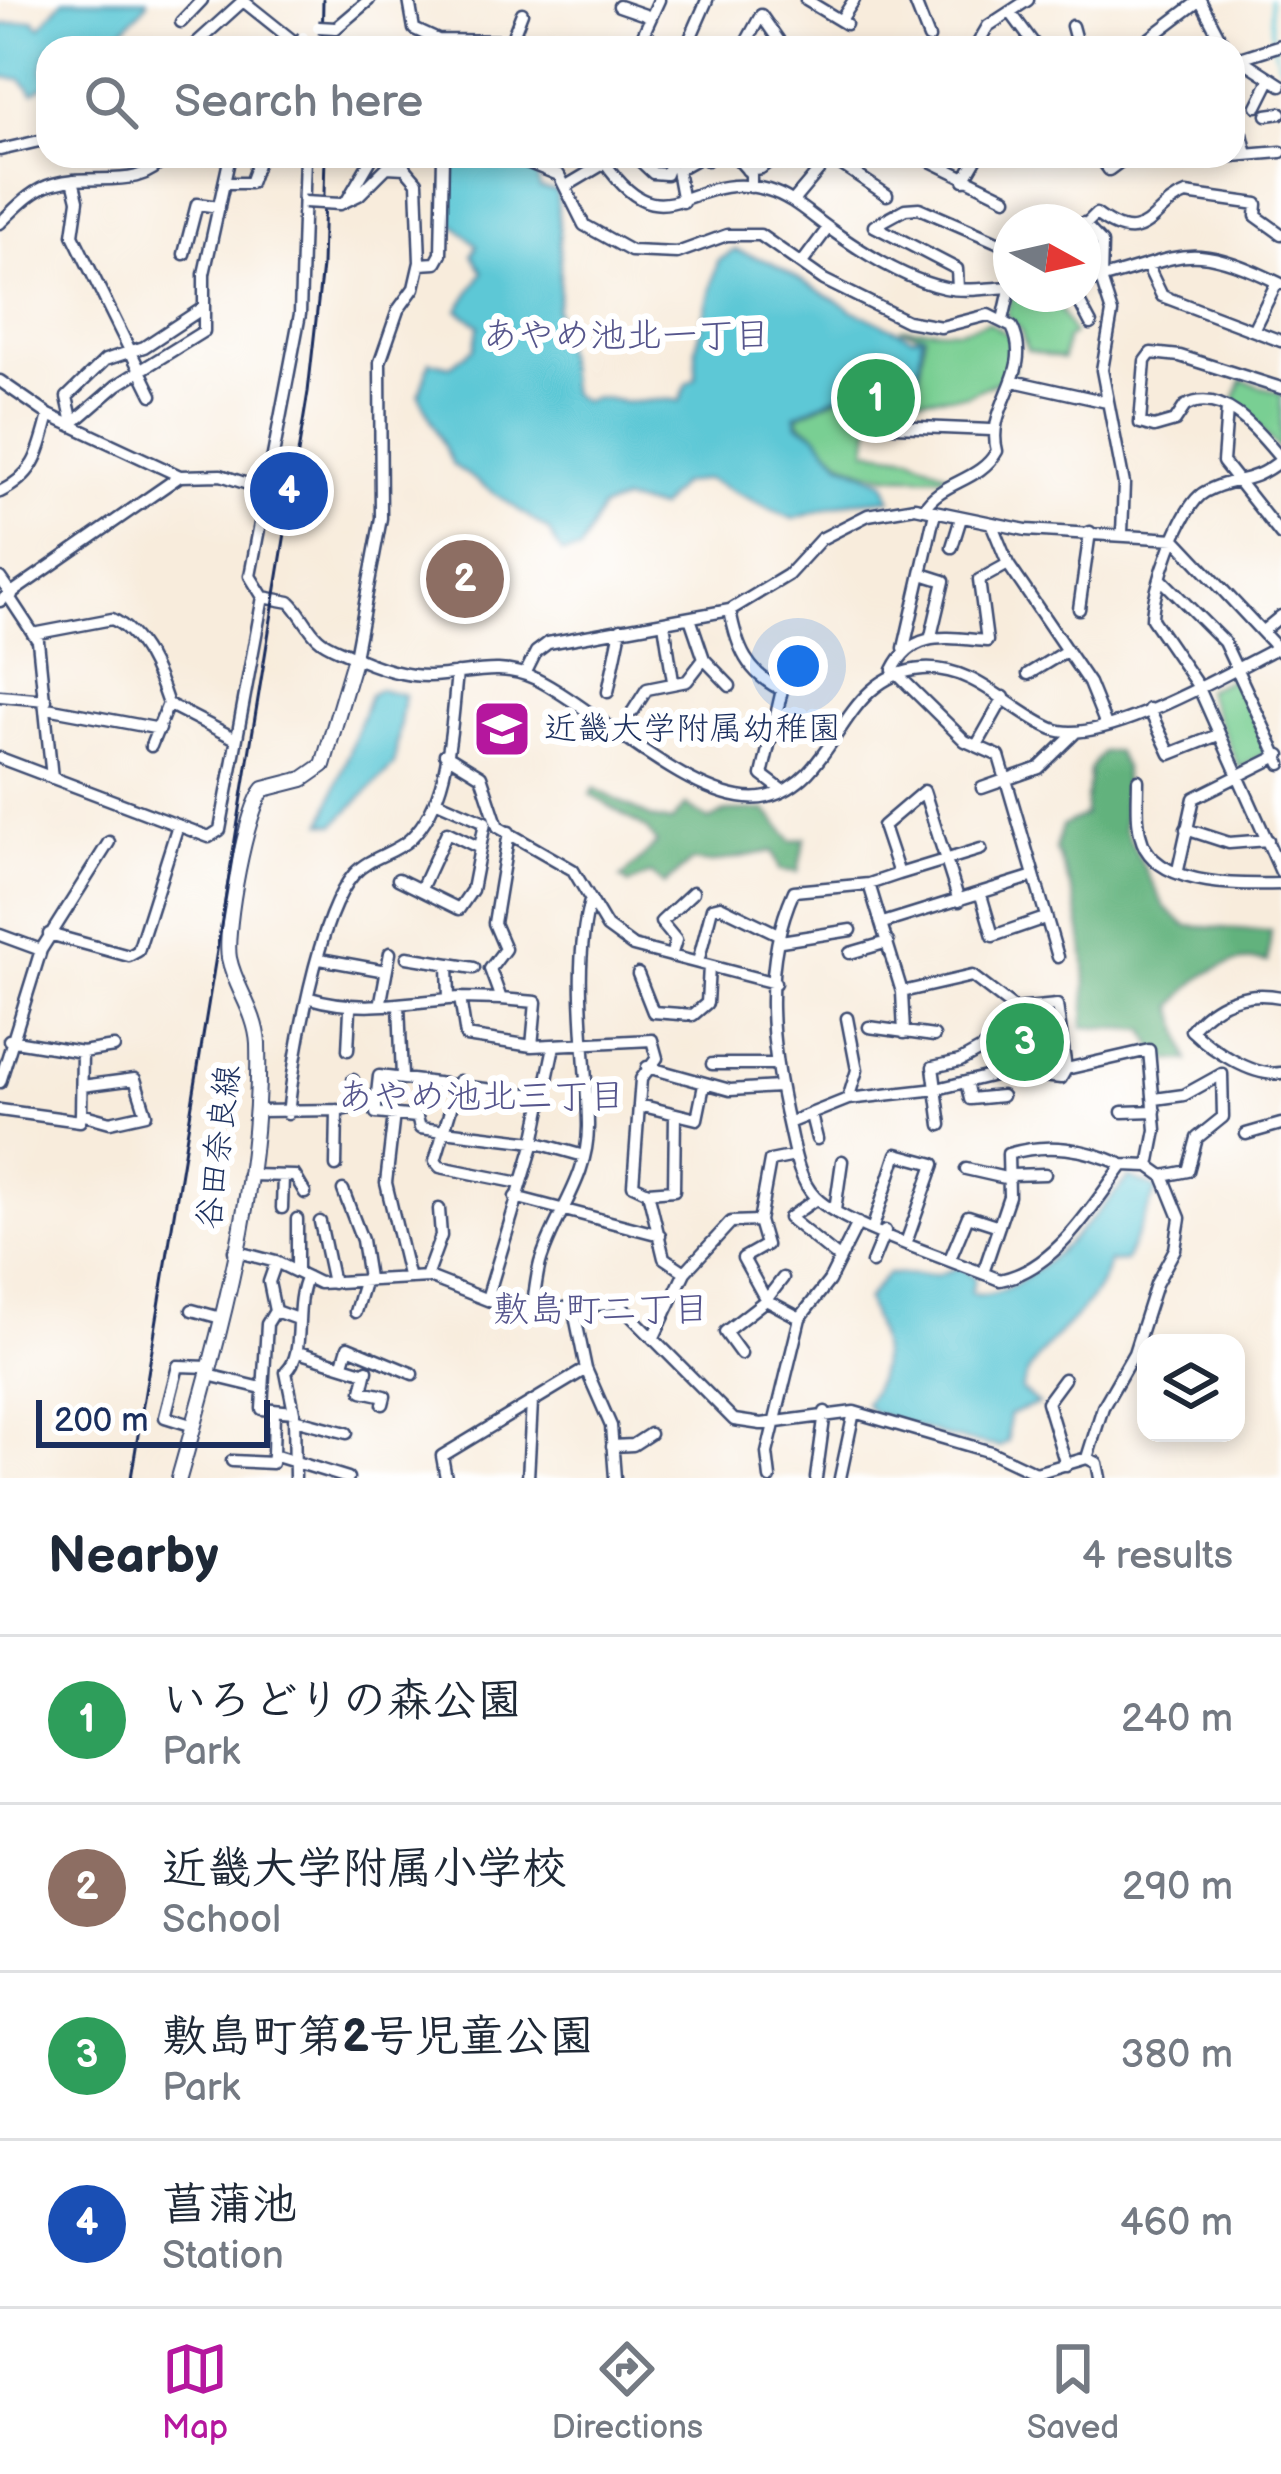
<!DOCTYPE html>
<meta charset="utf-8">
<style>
:root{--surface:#fff;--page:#f2f2f3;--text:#1f2937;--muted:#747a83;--line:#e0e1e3;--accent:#b5179e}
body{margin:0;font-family:"Balsamiq Sans","Klee One",sans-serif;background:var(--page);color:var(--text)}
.controls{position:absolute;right:36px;bottom:36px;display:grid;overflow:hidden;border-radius:24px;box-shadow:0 6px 18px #0003}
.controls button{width:108px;height:108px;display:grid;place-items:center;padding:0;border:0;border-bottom:3px solid var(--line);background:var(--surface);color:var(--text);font:60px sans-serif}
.compass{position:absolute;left:993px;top:204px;width:108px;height:108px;border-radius:50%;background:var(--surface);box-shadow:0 6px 18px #0003;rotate:98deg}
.scale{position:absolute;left:36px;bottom:30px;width:234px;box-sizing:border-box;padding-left:12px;border:6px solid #1b2f5e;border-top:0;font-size:33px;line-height:42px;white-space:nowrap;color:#1b2f5e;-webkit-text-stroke:9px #fff;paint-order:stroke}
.you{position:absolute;left:798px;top:666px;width:42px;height:42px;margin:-30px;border:9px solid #fff;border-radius:50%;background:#1a73e8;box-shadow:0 0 0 18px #1a73e833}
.badge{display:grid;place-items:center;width:78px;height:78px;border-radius:50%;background:var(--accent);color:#fff;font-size:39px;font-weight:700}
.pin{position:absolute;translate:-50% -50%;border:6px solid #fff;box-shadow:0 3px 12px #0006}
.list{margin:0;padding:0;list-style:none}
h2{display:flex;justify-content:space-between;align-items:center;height:156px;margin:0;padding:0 48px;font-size:51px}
h2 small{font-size:39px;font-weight:400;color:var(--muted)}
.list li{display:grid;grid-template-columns:78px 1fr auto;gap:36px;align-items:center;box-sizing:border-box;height:168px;padding:0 48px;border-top:3px solid var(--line)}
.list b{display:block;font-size:45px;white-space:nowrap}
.list p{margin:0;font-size:39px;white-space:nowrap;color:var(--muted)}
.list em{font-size:39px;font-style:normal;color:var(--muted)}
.icon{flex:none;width:66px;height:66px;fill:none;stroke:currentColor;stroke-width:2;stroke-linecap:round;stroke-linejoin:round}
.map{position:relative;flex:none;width:1281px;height:1478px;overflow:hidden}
.search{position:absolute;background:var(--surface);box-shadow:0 6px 18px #0003;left:36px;right:36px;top:36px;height:132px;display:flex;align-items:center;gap:30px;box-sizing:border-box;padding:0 42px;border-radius:36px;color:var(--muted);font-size:45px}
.sheet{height:828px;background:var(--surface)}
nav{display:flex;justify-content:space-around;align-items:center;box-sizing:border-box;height:168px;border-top:3px solid var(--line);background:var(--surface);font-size:33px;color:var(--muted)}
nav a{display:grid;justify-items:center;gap:6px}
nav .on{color:var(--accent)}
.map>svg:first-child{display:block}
.green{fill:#79cf93;stroke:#4a7f78;stroke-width:3}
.forest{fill:#62b27d;stroke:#3e706e;stroke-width:3}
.water{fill:#5dc8d6;stroke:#3c7c9a;stroke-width:3}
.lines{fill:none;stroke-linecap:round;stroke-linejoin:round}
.stream{stroke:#5dc8d6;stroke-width:3}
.minor-casing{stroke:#3c4b71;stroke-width:15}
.major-casing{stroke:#3c4b71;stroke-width:18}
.minor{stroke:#fff;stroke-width:10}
.major{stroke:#fff;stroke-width:14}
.rail{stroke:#1b2f5e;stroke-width:3}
.minor-bridge-casing{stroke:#3c4b71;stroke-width:15;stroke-linecap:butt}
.minor-bridge{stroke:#fff;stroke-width:10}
.labels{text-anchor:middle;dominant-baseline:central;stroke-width:12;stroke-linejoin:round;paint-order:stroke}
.poi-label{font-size:33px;fill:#1b2f5e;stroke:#fff;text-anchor:start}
.street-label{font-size:33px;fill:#1b2f5e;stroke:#fff}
.neighbourhood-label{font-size:36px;fill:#55558c;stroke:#fff}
</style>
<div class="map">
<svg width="1281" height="1478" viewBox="0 0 1281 1478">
<rect width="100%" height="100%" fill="#fff"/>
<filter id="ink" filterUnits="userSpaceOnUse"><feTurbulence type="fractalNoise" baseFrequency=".00833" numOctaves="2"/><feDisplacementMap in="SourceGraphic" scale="24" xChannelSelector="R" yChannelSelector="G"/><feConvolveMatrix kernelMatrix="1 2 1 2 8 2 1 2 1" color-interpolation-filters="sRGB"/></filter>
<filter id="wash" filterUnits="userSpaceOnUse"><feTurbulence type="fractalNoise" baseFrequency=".004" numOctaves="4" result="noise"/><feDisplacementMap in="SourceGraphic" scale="48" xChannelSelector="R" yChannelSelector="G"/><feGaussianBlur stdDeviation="2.7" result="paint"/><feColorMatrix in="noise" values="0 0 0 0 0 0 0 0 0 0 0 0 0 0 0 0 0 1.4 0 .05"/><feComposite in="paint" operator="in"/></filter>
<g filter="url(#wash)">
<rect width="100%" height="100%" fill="#f8ecdc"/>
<path class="green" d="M1012 294H1052L1073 334 1066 339 1063 359 1027 350 1020 329 1006 314Z
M988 322 1015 339 1013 374 968 395 874 401 867 450 911 456 952 476C914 476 878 481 845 462 826 451 820 433 800 423L798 416 843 395 918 383 925 335 900 328 959 330Z
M1242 380 1281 394V452L1250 416 1232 406Z
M1233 678 1269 751 1239 768 1205 690Z"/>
<path class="forest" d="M1116 751 1124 766V828L1165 908 1186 926 1271 931 1268 962C1226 956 1198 974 1174 1006L1189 1061 1159 1060 1145 1030 1083 1027C1091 969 1081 902 1055 849L1062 826 1085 815 1090 769 1102 752Z
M594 788 652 818 671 822 686 805 709 820 727 811 766 810 792 841 805 838 798 872 780 870 773 851 710 863 692 861 664 885 651 874 629 884 621 878 657 843 647 829 591 795Z"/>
<path class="water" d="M63 0H147V4L105 48 88 42 48 48 43 70 48 83 33 93 21 79 0 77V25L33 20 40 27Z
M460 156 536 173 540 188 556 191C559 211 563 292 556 308L571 394 584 402C604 393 611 402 631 402 650 402 660 397 680 401L687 383 696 378V348L718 261 735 250 770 262 852 310 912 337 922 335 917 382 840 394 795 415 798 425 814 433 841 463 885 482 891 499 850 502 793 519 706 479 680 484 659 508 623 501 601 508 580 551 562 553 548 530 453 465 419 395 430 361 450 366 474 348 479 325 458 310 483 272 472 255 477 245 451 222 452 161Z
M379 689 404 695 394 765 335 824 323 823 370 695Z
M1129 1177 1157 1189 1125 1261 1109 1262C1097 1315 1036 1338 1021 1390L1038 1404 1009 1415 1008 1441 1000 1447 951 1438 873 1412 865 1403C891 1365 881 1340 866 1300L887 1274 936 1275 960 1267 975 1277 971 1293C1015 1310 1102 1209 1129 1177Z"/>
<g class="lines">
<path class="stream" d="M1270 0 1272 41 1281 69"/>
</g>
</g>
<g filter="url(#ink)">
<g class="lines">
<g class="minor-casing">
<path id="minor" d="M242 0 302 48
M409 0 414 29 438 40 511 41 522 13
M806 0 846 24
M914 0 929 38
M1200 0 1225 48
M619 6 651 17
M1011 13 1037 48
M841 20 854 0
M181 22 202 0
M1072 26 1078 48
M336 28 369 0
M643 35 670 48
M191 48 243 1
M637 48 659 0
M686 48 707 0
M743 48 761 15 784 48
M975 48 988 26 1028 0
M1137 48 1200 0
M1233 54 1281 85
M1240 58 1281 45
M1257 106 1269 82
M1267 115 1281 113
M1242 134 1247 155
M0 150 48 139
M305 156 300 314 250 576 263 597 290 602C301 612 307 628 318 638 326 646 340 650 350 655 375 667 401 676 429 676 467 675 499 661 536 679 596 708 701 812 767 797 840 779 839 674 923 669 977 666 1008 710 1053 729 1101 748 1234 669 1281 646
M635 156 653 173 666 174 673 156
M735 156 751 174V187
M920 156 1006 198
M1038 156H1046
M1099 156 1109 170 1128 156
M1233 156 1281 152
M514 157 559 175 584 225 631 251 677 253 727 235H760L824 280 907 321 941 327 988 315 1012 327C1035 373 985 406 997 451 980 482 940 481 924 509
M1167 159 1232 156
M747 170 761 168 776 156
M73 180 78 200 73 235 152 395
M964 180 978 156
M224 183H250L260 156
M568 185 605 163C665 250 689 167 768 190 792 197 810 215 830 229 862 252 906 280 945 288 965 292 990 288 1010 287
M348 199 373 156
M793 201 830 157 887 195
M683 202 677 170 702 156 707 160
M340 204 359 195 387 167 405 168 417 182 420 262 414 288 398 310 380 362 381 518 355 657
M0 223C16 208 31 190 53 184 96 171 137 193 167 156
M1083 223 1102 243 1101 279 1112 313 1102 370 1124 484 1122 533
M1085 225 1096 214C1147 253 1151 206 1186 194L1257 204 1256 216 1281 234
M184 254 197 204 219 207
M802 263 828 228
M420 264 436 263 441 254 443 156
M1147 265 1162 296 1281 341
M1083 283C1182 260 1182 235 1281 284
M958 289 957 269 874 226 905 209 919 208 1011 248
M1075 294 1091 324
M203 308 144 347 105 360 67 397 73 423 117 385 204 331V274L230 156
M1003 320 1011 285
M1253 330 1277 282
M0 381 49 415 180 476 221 475 262 489
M1013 381 1107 402
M1281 388 1180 356 1151 353 1145 361 1140 423 1154 427 1175 421 1185 406C1224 386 1260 434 1281 459
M1227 409 1223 462 1281 535
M871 425 991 430
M1281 460C1248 487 1235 475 1205 492 1181 504 1152 592 1152 619L1198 686 1281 872
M0 492C36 474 39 452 49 415
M992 525 1008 564 1089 683 1106 725
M952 547 961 518
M1008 564 979 580 987 641C947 638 913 629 893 670L965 741 999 756 1058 957
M922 574 944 581 931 636
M0 578 12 595
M1162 580 1224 642 1281 764
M9 597 38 641 52 778
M0 601 180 476
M1079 609 1090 532
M730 610C737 648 747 673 782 690L762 775 783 791
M690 618 704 659 730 686
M664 623 673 681
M1264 630 1281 616
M33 634 112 619C142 633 158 674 168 704L151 746
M904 648 935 512
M525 674 536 652 548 643 730 610 788 575 821 539 868 515 915 507 1026 530 1175 539 1281 652
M1028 674 1066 651
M608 692 621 629
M0 696 46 700
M168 704 236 739
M47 708 160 729
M1149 709 1170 754 1218 735
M633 711 647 689 687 681 704 659
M977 745 1004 697
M445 754 481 776 498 827 573 870 607 927 633 946 775 983
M0 758 209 837 220 830 263 597
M1138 780C1138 801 1135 829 1145 848 1167 887 1243 885 1281 884
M982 788 1039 768 1075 733
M1186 829 1229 843 1268 840
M1178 870 1194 798 1280 755
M899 874 869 884 794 891C760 966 771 1050 789 1128 794 1150 798 1179 815 1197 843 1226 957 1262 1000 1280 1056 1269 1091 1207 1123 1165L1149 1166 1163 1176 1180 1218 1175 1249 1156 1284 1134 1353 1103 1407 1087 1458
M398 879 459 909 472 890 485 822 437 801
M869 884 902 992 972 976 1015 1009 1057 1005 1066 1069
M421 889 447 832 480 848
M981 895 993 936 1045 918
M959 901 924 791 883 826 899 874 981 849
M883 923 1034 876
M49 934 129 956 138 951 178 825
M0 935 41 950
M850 953 888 942
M671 956 676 940 661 922 693 892
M407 957 474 968
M320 959 386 971
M698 962 712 908 720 906 778 934 781 941 851 930
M448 964 449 999
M638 974 653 1012 693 1015 707 1003 709 966
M902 992 904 1033
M1281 997C1245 990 1214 1002 1191 1030 1211 1049 1253 1078 1281 1073
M310 998C359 1013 408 1002 460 998L466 1036 532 1046 652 1040 657 1058 641 1079 633 1185 648 1192 664 1258 685 1272
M460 998 501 999 490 969 505 949 494 923 509 832
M501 999 536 1002 532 1046
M381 1001 390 953
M399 1004 402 1077
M847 1018 857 1070 848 1099
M869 1027 934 1036
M348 1050 350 1010
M82 1052 114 1047
M712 1064H775
M647 1067 730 1090 779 1087
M353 1080 355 1107
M459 1081 435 1161 440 1167 520 1183
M0 1082 41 950 109 842
M966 1082 970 1099 1002 1096
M1155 1099 1184 1095 1222 1074 1223 1117 1197 1138 1188 1171 1163 1176
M376 1103 379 1076 543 1096
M639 1105 697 1119 704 1085
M0 1110 80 1121 81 1114 82 1052 9 1040
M257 1111 341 1110 376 1103V1113L417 1117 420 1128 534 1142 584 1156
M1122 1112 1155 1111
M81 1114 110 1122 146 1114 135 1079 82 1086
M288 1114C294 1057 317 916 354 874 369 857 394 854 410 839 451 800 451 726 457 673
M394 1114 386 1183 408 1275
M811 1115 817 1139
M788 1123 848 1099 937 1089 1006 1072 1061 1078 1066 1069 1149 1050 1156 1130 1149 1166
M941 1125 933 1067 960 1061 998 1040 1006 1072
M1246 1134 1281 1124
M336 1166 337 1110
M966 1169 1010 1179
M248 1175 295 1176 305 1193
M1010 1175 1045 1174
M343 1190 362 1240 368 1278
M648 1192 674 1190 675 1114
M515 1197 660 1235
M816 1199 789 1218 840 1259
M282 1208 283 1176
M835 1210 842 1161
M759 1221 766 1245 743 1258 766 1300 800 1318
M320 1222 333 1283
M873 1227 897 1154 934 1164 907 1240
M234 1251 276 1262 319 1283 429 1277 518 1312 618 1303 734 1420 761 1424 854 1412 991 1452 1036 1473 1087 1458 1097 1463 1100 1478
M950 1259 968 1216 999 1226
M276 1262 269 1282 275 1311 297 1319
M872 1263 885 1231
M297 1271V1219
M983 1273 1009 1196 1008 1154C1048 1142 1085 1148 1123 1165
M426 1277 441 1236 439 1209
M487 1299 534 1142 554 1046
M573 1306 586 1369 611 1426 615 1478
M532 1309C535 1294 536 1278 540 1263 555 1213 589 1179 588 1124 587 1053 571 971 590 901
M192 1310 221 1318
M275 1311 267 1324 262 1409 294 1412
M355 1312 365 1279
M654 1337 685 1272 731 1222 759 1221 770 1161 795 1156
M298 1352 366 1373
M741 1354 725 1332 766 1300 783 1278
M343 1364 348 1347 413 1374
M367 1370 362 1391 385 1396 383 1404
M208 1375 262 1388
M1064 1379 1047 1402 1066 1465
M274 1410 273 1455 348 1478
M294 1419 347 1433
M194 1426 165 1417 178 1366 210 1367
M612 1446 633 1445 650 1434
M232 1461 272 1463 273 1455
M295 1478 294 1412 286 1372C307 1353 292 1306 307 1277
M446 1478 442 1456 586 1369
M528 1478 532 1402
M770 1478 767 1453 800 1318 829 1281 858 1223
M816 1478 825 1412
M840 1478 854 1412"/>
</g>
<g class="major-casing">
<path id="major" d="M179 1478C218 1340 262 1189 258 1044 256 1011 235 988 229 958 224 930 246 809 264 789L303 779 323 765 355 657"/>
</g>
<use href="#minor" class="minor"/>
<use href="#major" class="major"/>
<path class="rail" d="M322 48 323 0
M131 1478 308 392 322 266 325 156"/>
<g class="minor-bridge-casing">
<path id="minor-bridge" d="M318 27 336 28
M293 48 303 37
M304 202 340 204"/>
</g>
<use href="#minor-bridge" class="minor-bridge"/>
</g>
</g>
<defs>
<g id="school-square" transform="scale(3)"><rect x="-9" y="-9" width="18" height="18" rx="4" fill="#b5179e" stroke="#fff"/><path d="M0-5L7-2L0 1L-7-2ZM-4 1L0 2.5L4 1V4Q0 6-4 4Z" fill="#fff"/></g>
</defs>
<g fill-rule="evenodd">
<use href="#school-square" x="502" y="729"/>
</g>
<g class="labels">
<g class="poi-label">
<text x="544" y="729">近畿大学附属幼稚園</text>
</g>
<g class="street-label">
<text transform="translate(219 1147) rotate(-83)">谷田奈良線</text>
</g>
<g class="neighbourhood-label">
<text x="626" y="336">あやめ池北一丁目</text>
<text x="481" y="1097">あやめ池北三丁目</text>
<text x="601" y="1310">敷島町二丁目</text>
</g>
</g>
</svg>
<div class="controls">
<button><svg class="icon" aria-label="layers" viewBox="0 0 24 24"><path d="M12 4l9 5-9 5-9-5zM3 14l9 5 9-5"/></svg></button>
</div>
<svg class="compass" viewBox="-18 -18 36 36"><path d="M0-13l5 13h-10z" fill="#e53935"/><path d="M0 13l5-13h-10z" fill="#747a83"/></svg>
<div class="scale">200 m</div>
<div class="you"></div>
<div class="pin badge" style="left:876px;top:398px;background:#2e9e5b">1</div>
<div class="pin badge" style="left:465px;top:579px;background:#8d6e63">2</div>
<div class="pin badge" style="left:1025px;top:1042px;background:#2e9e5b">3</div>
<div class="pin badge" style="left:289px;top:491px;background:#1a4fb4">4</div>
<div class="search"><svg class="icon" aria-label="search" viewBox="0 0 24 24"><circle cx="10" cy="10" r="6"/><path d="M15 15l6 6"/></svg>Search here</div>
</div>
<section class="sheet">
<h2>Nearby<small>4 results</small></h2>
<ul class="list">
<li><span class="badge" style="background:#2e9e5b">1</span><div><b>いろどりの森公園</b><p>Park</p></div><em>240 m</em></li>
<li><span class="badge" style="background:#8d6e63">2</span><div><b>近畿大学附属小学校</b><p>School</p></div><em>290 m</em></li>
<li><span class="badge" style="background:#2e9e5b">3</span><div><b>敷島町第2号児童公園</b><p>Park</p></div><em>380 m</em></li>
<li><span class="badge" style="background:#1a4fb4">4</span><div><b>菖蒲池</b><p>Station</p></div><em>460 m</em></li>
</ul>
</section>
<nav>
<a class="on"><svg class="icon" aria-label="map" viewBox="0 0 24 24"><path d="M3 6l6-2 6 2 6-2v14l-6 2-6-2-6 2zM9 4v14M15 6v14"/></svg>Map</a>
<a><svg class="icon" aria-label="directions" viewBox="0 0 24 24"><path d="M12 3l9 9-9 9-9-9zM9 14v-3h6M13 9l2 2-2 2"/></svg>Directions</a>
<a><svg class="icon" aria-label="saved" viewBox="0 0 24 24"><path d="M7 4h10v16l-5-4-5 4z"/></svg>Saved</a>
</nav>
